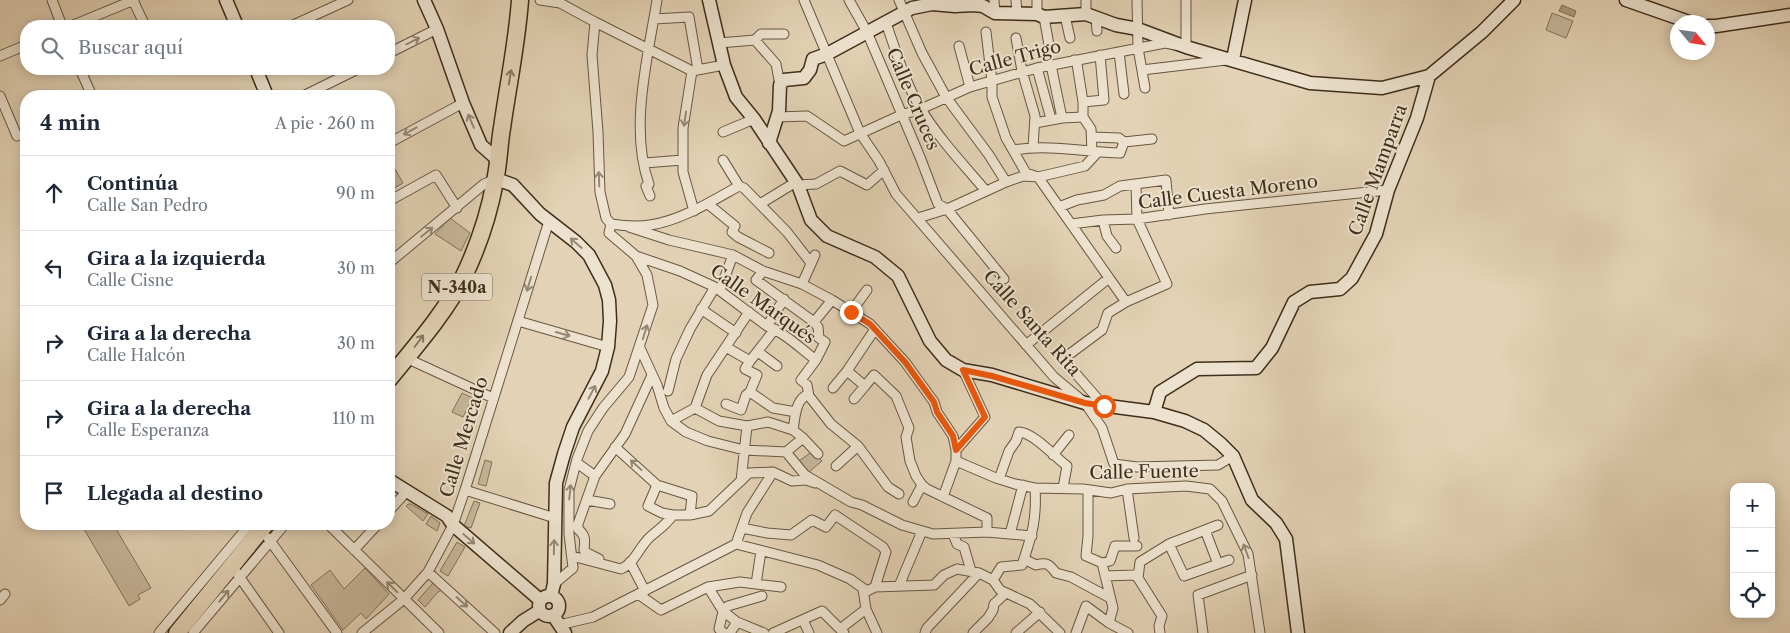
<!DOCTYPE html>
<html lang="es">
<meta charset="utf-8">
<style>
:root{--surface:#fff;--page:#f6f6f7;--text:#1f2937;--muted:#747a83;--line:#e0e1e3}
body{margin:0;font-family:"Libre Caslon Text",serif;background:var(--page);color:var(--text)}
.controls{position:absolute;right:15px;bottom:15px;display:grid;overflow:hidden;border-radius:10px;box-shadow:0 2px 12px #0003}
.controls button{width:45px;height:45px;display:grid;place-items:center;padding:0;border:0;border-bottom:1px solid var(--line);background:var(--surface);color:var(--text);font:25px sans-serif}
.compass{position:absolute;left:1670px;top:15px;width:45px;height:45px;border-radius:50%;background:var(--surface);box-shadow:0 2px 12px #0003;rotate:119deg}
.stop{position:absolute;width:15px;height:15px;margin:-11px;border:4px solid #ea580c;border-radius:50%;background:#fff}
.stop.end{background:#ea580c;border-color:#fff;box-shadow:0 1px 5px #0008}
.list{margin:0;padding:0;list-style:none}
h2{display:flex;justify-content:space-between;align-items:center;height:65px;margin:0;padding:0 20px;font-size:21px}
h2 small{font-size:16px;font-weight:400;color:var(--muted)}
.list li{display:grid;grid-template-columns:32px 1fr auto;gap:15px;align-items:center;box-sizing:border-box;height:75px;padding:0 20px;border-top:1px solid var(--line)}
.list b{display:block;font-size:19px;white-space:nowrap}
.list p{margin:0;font-size:16px;white-space:nowrap;color:var(--muted)}
.list em{font-size:16px;font-style:normal;color:var(--muted)}
.icon{flex:none;width:28px;height:28px;fill:none;stroke:currentColor;stroke-width:2;stroke-linecap:round;stroke-linejoin:round}
.map{position:relative;flex:none;width:1790px;height:633px;overflow:hidden}
.search{position:absolute;background:var(--surface);box-shadow:0 2px 12px #0003;left:20px;top:20px;width:375px;height:55px;display:flex;align-items:center;gap:12px;box-sizing:border-box;padding:0 18px;border-radius:20px;color:var(--muted);font-size:19px}
.panel{position:absolute;background:var(--surface);box-shadow:0 2px 12px #0003;left:20px;top:90px;width:375px;height:440px;border-radius:20px}
.map>svg:first-child{display:block}
.green{fill:#c7b69b;stroke:#82725a}
.water{fill:#ab9a80;stroke:#7f6f57}
.lines{fill:none;stroke-linecap:round;stroke-linejoin:round}
.street-casing{stroke:#675741;stroke-width:11}
.secondary-casing{stroke:#3e2e1a;stroke-width:15}
.highway-casing{stroke:#3e2e1a;stroke-width:19}
.street{stroke:#ede2cf;stroke-width:9}
.secondary{stroke:#ede2cf;stroke-width:12}
.highway{stroke:#e3d2b5;stroke-width:16}
.oneway{stroke:#968874}
.oneway2{stroke:#887860}
.route{stroke:#ea580c;stroke-width:6}
.labels{text-anchor:middle;dominant-baseline:central;stroke-width:4;stroke-linejoin:round;paint-order:stroke}
.shield{fill:#ede2cf;stroke:#726450;stroke-width:1}
.shield-label{font-size:16px;font-weight:bold;fill:#3e2e1a}
.street-label{font-size:18px;fill:#3e2e1a;stroke:#ede2cf}
</style>
<div class="map">
<svg width="1790" height="633" viewBox="0 0 1790 633">
<rect width="100%" height="100%" fill="#e3d2b5"/>
<filter id="stains"><feTurbulence type="fractalNoise" baseFrequency=".004" numOctaves="4"/><feColorMatrix values="0 0 0 0 .2 0 0 0 0 .09 0 0 0 0 .02 0 0 0 .5 -.17"/></filter>
<radialGradient id="worn" r=".72"><stop offset=".6" stop-color="#630" stop-opacity="0"/><stop offset="1" stop-color="#630" stop-opacity=".3"/></radialGradient>
<path class="green" d="M1552 13 1573 21 1566 38 1546 30Z
M395 169 403 183 389 191V173Z
M450 218 470 233 461 251 435 234Z
M462 393 473 398 463 417 452 412Z
M813 451 822 461 808 473 799 461Z
M485 460 492 462 486 486 478 484Z
M474 501 480 503 471 528 464 526Z
M408 504H411L428 514 423 521 406 506Z
M431 516 440 523 437 531 426 524Z
M81 524H113L151 588 138 595 140 599 129 606Z
M457 542 465 547 448 576 440 571Z
M365 568 389 594 366 619 361 613 343 630 311 585 330 570 344 589Z
M433 583 442 590 438 592 425 607 418 600Z"/>
<path class="water" d="M1562 5 1576 11 1574 17 1559 11Z"/>
<g class="lines">
<g class="street-casing">
<path id="street" d="M52 0 62 26
M133 0 145 26
M540 0 560 3 595 22 592 55 598 132 600 192 606 218 611 224
M804 0 860 133 879 161 896 194 1054 377 1085 403 1102 428 1114 464 1137 467 1218 465 1233 456
M849 0 867 32 920 157 938 204 947 209 1004 279
M899 0 922 53 946 97 989 155 1006 182
M994 0 995 13
M1016 0 1017 13
M1137 0 1138 48 1145 88
M1037 14V0
M1086 14V0
M1065 16 1070 38
M1044 17 1049 45
M1096 17 1097 31
M654 19 689 17 698 70
M595 22 692 71 724 65
M886 23C896 51 905 83 921 109 939 139 964 165 986 191
M71 26 134 0
M291 26 348 0
M986 32 992 81V97L1006 138 1026 173 1038 177 1126 302
M1016 38 1022 71 1035 116 1033 147
M755 40 761 34H784
M719 43 755 40 776 64 780 85
M959 46 970 87
M1119 52 1124 94
M389 53 437 29
M0 56 26 45
M1074 60 1077 64 1083 102V117L1091 129 1092 152
M1051 65 1062 118
M1037 68 1051 119
M80 69 92 96
M1142 70 1226 60
M692 71 683 128V172L694 211
M0 96 17 136
M303 96 358 69
M1083 102 1104 100 1100 55
M777 117 807 116 844 141 901 115 921 109 970 87 1037 68 1165 43 1186 47V0
M1035 123 1062 118 1083 117
M723 132 754 119
M1092 137 1119 138 1124 142 1152 139
M389 143 463 103
M1014 150C1049 144 1085 152 1120 153L1124 142
M723 160 739 186 744 188 787 232 811 263
M644 163 683 160
M798 185 816 184 840 171 867 185 884 170
M650 196 646 186 649 184C629 128 648 57 657 0
M389 201 436 175 457 208
M708 204 735 226 732 232 738 237 769 253
M760 204 796 182
M1059 207 1077 200 1104 195 1120 186 1166 180 1169 215
M918 218 947 209 1006 182 1023 176 1038 177 1085 166 1097 153
M1103 220 1107 236 1116 248
M611 224C624 226 637 227 650 225 680 221 712 201 739 186
M1071 224 1103 220 1137 219 1205 209 1388 190
M629 227 669 240 733 255 763 271 802 284 832 300 870 324 905 362 934 402 937 412 953 436 956 450V461L943 497
M636 256 680 271 715 287 767 326C785 333 800 348 816 360
M389 263 484 184 496 179
M763 271 756 280 814 322
M802 284 815 255
M720 290 733 255
M701 309 736 333
M851 312 867 290
M518 321 608 347
M767 326 784 299
M875 329 847 371 865 386 874 375 896 396 909 428 906 437 910 461 916 476 922 485 913 502
M1026 345 1109 278
M726 347 750 361 745 369 757 375 750 392 773 408 796 412
M640 348 657 385 664 408 671 421 686 432 708 441 744 450 786 452 805 475 851 502 862 505 902 525 933 534 987 532 1032 536
M758 352 777 366
M406 358 493 398
M750 361 775 329
M833 388 847 371
M668 391 676 359 690 329 715 287
M809 396 831 424 858 446 888 487 899 494
M854 399 865 386
M726 404 741 410 746 395 750 392
M1104 406 1063 359 1102 330 1108 313 1126 302 1167 284 1137 219 1136 185
M695 408 719 421 747 426 768 422 793 430 803 438 786 452
M671 421 695 408 707 375 749 312
M793 430C795 419 795 403 805 396H809L807 385 801 380 816 360 825 342 819 338 818 327 814 322 832 300
M803 438 818 454
M615 447 657 485 692 496 690 515
M956 450 985 417 963 370
M1053 455 1069 435
M956 461 996 478 1015 484 1035 488 1083 489 1111 493 1127 489 1186 486 1210 489 1222 501 1248 554 1260 633
M577 463 595 476 625 434 652 375
M836 466 858 446
M595 476 578 524V529C586 536 585 540 584 550L585 552 599 559
M999 479 1009 451 1016 441 1019 432C1034 433 1055 457 1067 466L1063 488
M741 481 747 426
M657 485 648 506 662 513 673 515H690L709 511 749 473 773 472 792 481 806 480 815 483
M922 485 927 489 987 518V532
M1127 489 1134 538
M465 490 555 518
M1088 490V536L1086 556 1102 563 1110 561 1115 546H1137
M587 500 610 504
M389 511 407 491
M328 524 439 633
M742 528 767 533 791 535 812 520 826 527 835 515 883 547 886 552 875 587
M1205 530 1218 564
M953 534 957 544 964 547 971 571
M1010 534 1023 485
M268 538 337 633
M736 544 747 513 773 472
M1169 544 1184 576 1229 560
M354 550 378 524
M572 556 621 569C635 563 639 547 650 537 659 529 665 526 673 515
M1024 559 1036 565C1047 562 1049 564 1056 573L1071 577 1110 598
M630 562 645 591
M236 572 279 633
M428 572 495 633
M1105 576 1134 575 1138 578 1162 616 1159 626 1160 633
M1138 578 1140 562 1169 544 1218 525
M993 580 1001 567 1022 565C1032 535 1037 519 1035 488
M554 584 573 568 569 534V490L577 459 588 431 603 408 629 377 653 305 647 275 636 256 609 233 611 224
M756 584 761 551
M899 586 922 531
M708 587 723 611 737 622 764 633
M863 589 866 609 877 633
M638 594 661 610 708 587 740 582 781 587
M0 600 5 594
M803 620 809 633
M1109 623 1128 633
M559 625 593 617 736 544 818 565 850 579 867 591 875 587 934 585 944 575 957 569 979 573 993 580 1000 590 1030 604 1060 633
M840 629 866 609
M159 633 250 524
M193 633 285 524
M362 633 404 599 428 572 453 525 465 490 549 221
M724 633 719 629 723 611 728 606 762 596
M730 633 737 622
M773 633 822 611 844 633
M925 633 927 628 979 573
M973 633 988 618 993 610 994 604 1006 593
M1016 633 1040 612
M1076 633 1086 606 1109 623 1113 608 1102 563
M1203 633 1198 595 1252 575"/>
</g>
<g class="secondary-casing">
<path id="secondary" d="M226 0 237 26
M424 0 437 29 463 103 481 145 498 160
M709 0 724 65 736 97 754 119 798 185 811 220 827 236 875 257 898 276 930 341 946 360 963 370 992 375 1085 403 1154 412 1185 421 1204 430 1221 444 1233 456 1252 500 1276 523 1286 539 1298 633
M1626 0 1689 22
M1708 26H1716L1790 15
M1233 59 1245 0
M256 69 267 96
M769 143 779 111 780 85 784 80 804 78 810 70 813 59 827 54 912 8 932 4 955 6 973 5 983 6 995 13 1037 14 1044 17 1086 14 1116 25 1138 29 1186 47 1310 83 1382 88 1429 76 1482 32 1514 0
M496 179 513 185 540 214 576 242 589 255 605 285 609 300 610 321 608 347 602 371 573 427 564 454 556 483 554 584 551 596
M1154 412 1160 392 1197 369 1256 368 1272 348 1294 302 1310 292 1340 289 1352 278 1376 234 1388 190 1417 118 1429 76
M389 480 447 516 453 525 540 600
M539 606a10 10 0 1 1 20 0a10 10 0 1 1-20 0Z
M553 615 565 633
M510 633 523 621 539 611"/>
</g>
<g class="highway-casing">
<path id="highway" d="M389 379C415 347 444 314 463 278 478 247 489 214 495 181 499 163 499 145 502 128 508 85 517 43 520 0
M177 633 266 524"/>
</g>
<use href="#street" class="street"/>
<use href="#secondary" class="secondary"/>
<use href="#highway" class="highway"/>
</g>
<defs><path id="oneway-shaft" d="M-6 0H5M1.5-3L5.5 0L1.5 3" fill="none" stroke-width="1.6" stroke-linecap="round" stroke-linejoin="round" transform="scale(1.25)"/></defs>
<g class="oneway">
<use href="#oneway-shaft" transform="translate(413 41) rotate(-27)"/>
<use href="#oneway-shaft" transform="translate(685 119) rotate(98)"/>
<use href="#oneway-shaft" transform="translate(471 121) rotate(-113)"/>
<use href="#oneway-shaft" transform="translate(410 131) rotate(151)"/>
<use href="#oneway-shaft" transform="translate(599 179) rotate(-92)"/>
<use href="#oneway-shaft" transform="translate(427 232) rotate(-39)"/>
<use href="#oneway-shaft" transform="translate(576 243) rotate(-139)"/>
<use href="#oneway-shaft" transform="translate(529 284) rotate(107)"/>
<use href="#oneway-shaft" transform="translate(645 332) rotate(-73)"/>
<use href="#oneway-shaft" transform="translate(563 334) rotate(16)"/>
<use href="#oneway-shaft" transform="translate(592 392) rotate(-62)"/>
<use href="#oneway-shaft" transform="translate(636 465) rotate(-138)"/>
<use href="#oneway-shaft" transform="translate(570 492) rotate(-84)"/>
<use href="#oneway-shaft" transform="translate(469 539) rotate(41)"/>
<use href="#oneway-shaft" transform="translate(554 547) rotate(-89)"/>
<use href="#oneway-shaft" transform="translate(1246 551) rotate(-110)"/>
<use href="#oneway-shaft" transform="translate(392 587) rotate(-135)"/>
<use href="#oneway-shaft" transform="translate(224 596) rotate(-50)"/>
<use href="#oneway-shaft" transform="translate(462 602) rotate(42)"/>
</g>
<g class="oneway2">
<use href="#oneway-shaft" transform="translate(510 77) rotate(-81)"/>
<use href="#oneway-shaft" transform="translate(419 341) rotate(-53)"/>
</g>
<g class="lines">
<path class="route" d="M851 312 870 324 905 362 934 402 937 412 953 436 956 450 985 417 963 370 992 376 1085 403 1104 406"/>
</g>
<g class="labels">
<rect class="shield" x="422" y="273.5" width="70" height="27" rx="4"/>
<g class="shield-label">
<text x="457" y="287">N-340a</text>
</g>
<g class="street-label">
<text transform="translate(1015 58) rotate(-15)">Calle Trigo</text>
<text transform="translate(913 99) rotate(67)">Calle Cruces</text>
<text transform="translate(1378 170) rotate(-70)">Calle Mamparra</text>
<text transform="translate(1228 192) rotate(-7)">Calle Cuesta Moreno</text>
<text transform="translate(763 304) rotate(35)">Calle Marqués</text>
<text transform="translate(1032 323) rotate(48)">Calle Santa Rita</text>
<text transform="translate(464 437) rotate(-73)">Calle Mercado</text>
<text transform="translate(1144 472) rotate(-1)">Calle Fuente</text>
</g>
</g>
<rect width="100%" height="100%" filter="url(#stains)"/>
<rect width="100%" height="100%" fill="url(#worn)"/>
</svg>
<div class="controls">
<button>+</button>
<button>−</button>
<button><svg class="icon" aria-label="locate" viewBox="0 0 24 24"><circle cx="12" cy="12" r="6"/><path d="M12 2v4M12 18v4M2 12h4M18 12h4"/></svg></button>
</div>
<svg class="compass" viewBox="-18 -18 36 36"><path d="M0-13l5 13h-10z" fill="#e53935"/><path d="M0 13l5-13h-10z" fill="#747a83"/></svg>
<div class="stop" style="left:1104px;top:406px"></div>
<div class="stop end" style="left:851px;top:312px"></div>
<div class="search"><svg class="icon" aria-label="search" viewBox="0 0 24 24"><circle cx="10" cy="10" r="6"/><path d="M15 15l6 6"/></svg>Buscar aquí</div>
<section class="panel">
<h2>4 min<small>A pie · 260 m</small></h2>
<ul class="list">
<li><svg class="icon" aria-label="ahead" viewBox="0 0 24 24"><path d="M12 20V5M6 11l6-6 6 6"/></svg><div><b>Continúa</b><p>Calle San Pedro</p></div><em>90 m</em></li>
<li><svg class="icon" aria-label="left" viewBox="0 0 24 24"><path d="M17 20v-9H6M10 6l-5 5 5 5"/></svg><div><b>Gira a la izquierda</b><p>Calle Cisne</p></div><em>30 m</em></li>
<li><svg class="icon" aria-label="right" viewBox="0 0 24 24"><path d="M7 20v-9h11M14 6l5 5-5 5"/></svg><div><b>Gira a la derecha</b><p>Calle Halcón</p></div><em>30 m</em></li>
<li><svg class="icon" aria-label="right" viewBox="0 0 24 24"><path d="M7 20v-9h11M14 6l5 5-5 5"/></svg><div><b>Gira a la derecha</b><p>Calle Esperanza</p></div><em>110 m</em></li>
<li><svg class="icon" aria-label="arrive" viewBox="0 0 24 24"><path d="M6 21V4h12l-3 4 3 4H6"/></svg><div><b>Llegada al destino</b></div></li>
</ul>
</section>
</div>
